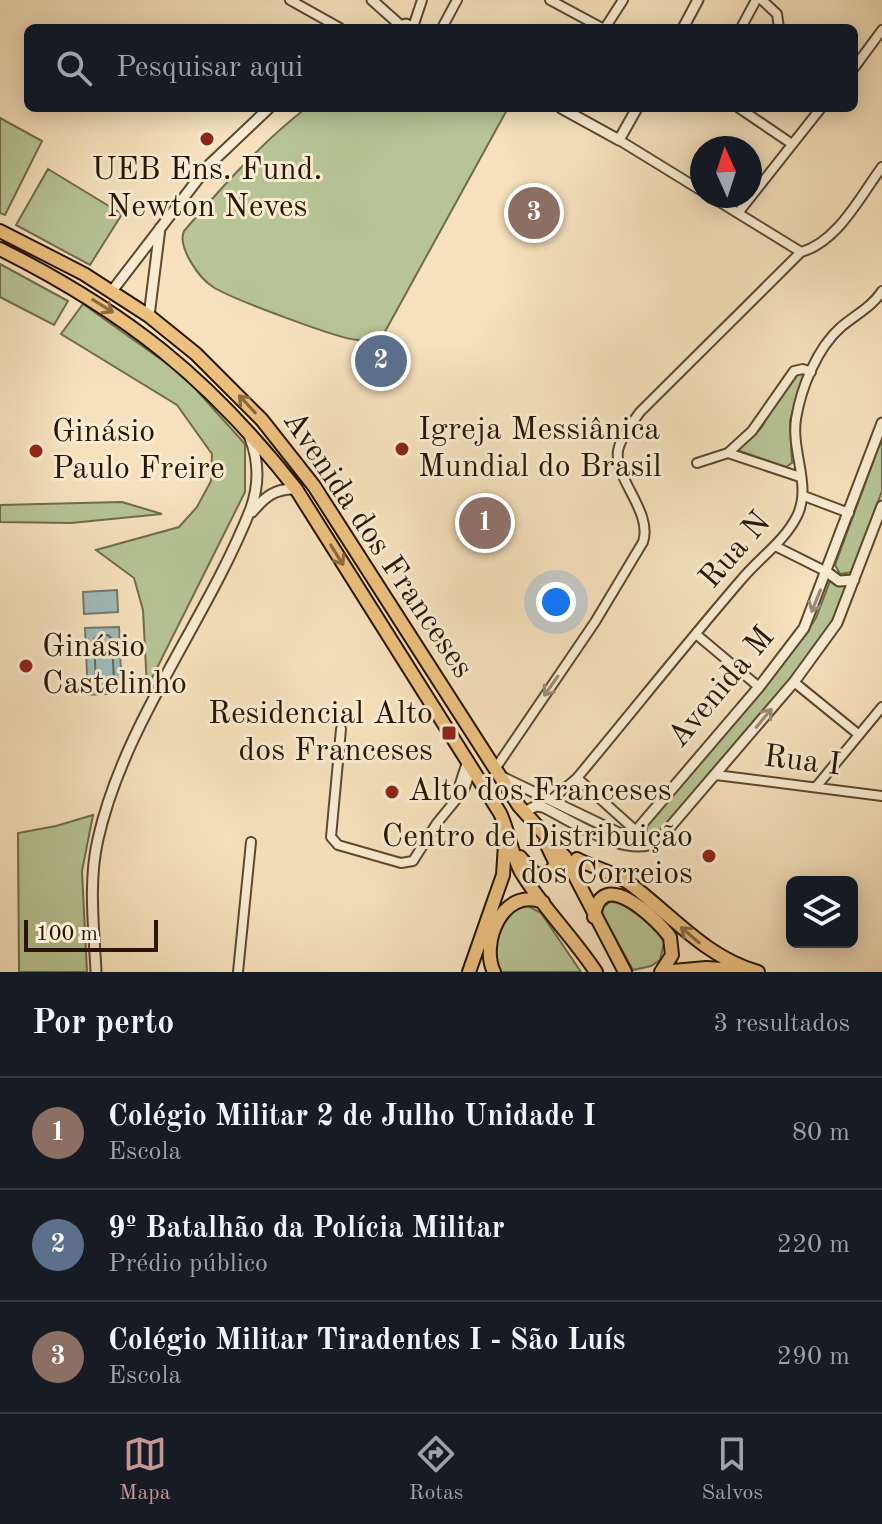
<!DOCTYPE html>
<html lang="pt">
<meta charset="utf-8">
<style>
:root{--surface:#171b24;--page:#242831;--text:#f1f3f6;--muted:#9ea1a6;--line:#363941;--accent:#c59692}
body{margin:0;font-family:"Old Standard TT",serif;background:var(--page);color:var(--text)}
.controls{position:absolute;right:24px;bottom:24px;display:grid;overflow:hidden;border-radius:12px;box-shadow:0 4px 20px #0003}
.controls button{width:72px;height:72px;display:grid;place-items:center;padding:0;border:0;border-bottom:2px solid var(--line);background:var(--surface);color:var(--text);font:40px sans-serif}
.compass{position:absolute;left:690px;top:136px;width:72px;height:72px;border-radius:50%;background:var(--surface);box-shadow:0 4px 20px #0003;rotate:357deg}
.scale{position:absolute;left:24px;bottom:20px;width:134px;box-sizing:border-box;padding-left:8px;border:4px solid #291500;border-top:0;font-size:22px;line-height:28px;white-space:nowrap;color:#291500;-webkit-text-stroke:6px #f9ecd3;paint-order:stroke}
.you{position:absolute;left:556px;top:602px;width:28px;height:28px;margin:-20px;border:6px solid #fff;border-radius:50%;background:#1a73e8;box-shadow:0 0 0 12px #1a73e833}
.badge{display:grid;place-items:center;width:52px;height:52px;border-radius:50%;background:var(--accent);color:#fff;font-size:26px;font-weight:700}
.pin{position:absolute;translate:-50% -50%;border:4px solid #fff;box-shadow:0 2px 8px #0006}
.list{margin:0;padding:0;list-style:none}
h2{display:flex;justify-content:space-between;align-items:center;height:104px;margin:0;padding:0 32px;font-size:34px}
h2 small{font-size:26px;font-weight:400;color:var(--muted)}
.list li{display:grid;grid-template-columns:52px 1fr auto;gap:24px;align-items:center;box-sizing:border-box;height:112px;padding:0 32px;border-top:2px solid var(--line)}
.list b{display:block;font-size:30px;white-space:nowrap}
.list p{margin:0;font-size:26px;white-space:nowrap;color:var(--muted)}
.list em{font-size:26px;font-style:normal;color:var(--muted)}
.icon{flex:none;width:44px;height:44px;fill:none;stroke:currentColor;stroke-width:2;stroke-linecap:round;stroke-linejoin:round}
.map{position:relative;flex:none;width:882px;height:972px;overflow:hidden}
.search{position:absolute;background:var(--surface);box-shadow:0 4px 20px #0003;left:24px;right:24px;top:24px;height:88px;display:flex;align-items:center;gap:20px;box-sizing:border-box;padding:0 28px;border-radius:12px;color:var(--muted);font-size:30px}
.sheet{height:440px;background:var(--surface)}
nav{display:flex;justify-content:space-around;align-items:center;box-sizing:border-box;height:112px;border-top:2px solid var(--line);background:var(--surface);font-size:22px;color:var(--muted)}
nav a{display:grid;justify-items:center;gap:4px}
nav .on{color:var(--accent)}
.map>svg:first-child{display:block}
.green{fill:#b7c495;stroke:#706c4a;stroke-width:2}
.water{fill:#a0bbba;stroke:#707970;stroke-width:2}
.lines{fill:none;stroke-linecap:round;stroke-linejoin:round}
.shore{stroke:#64685d;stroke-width:2}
.minor-casing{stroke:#5c482f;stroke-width:12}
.tertiary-casing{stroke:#5c482f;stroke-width:13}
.primary-casing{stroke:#291500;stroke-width:16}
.minor{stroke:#f9ecd3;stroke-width:8}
.tertiary{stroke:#f9ecd3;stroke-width:9}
.primary{stroke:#ebc07e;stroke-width:12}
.oneway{stroke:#8a6a3f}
.oneway2{stroke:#9b8b74}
.poi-dot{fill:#8f2418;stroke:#f9ecd3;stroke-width:3}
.labels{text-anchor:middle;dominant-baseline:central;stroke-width:6;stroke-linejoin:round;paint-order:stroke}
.poi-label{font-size:32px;fill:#291500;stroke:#f9ecd3;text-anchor:start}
.street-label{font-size:32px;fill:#291500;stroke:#f9ecd3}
</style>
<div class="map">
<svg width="882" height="972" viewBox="0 0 882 972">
<rect width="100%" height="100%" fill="#f6e1bc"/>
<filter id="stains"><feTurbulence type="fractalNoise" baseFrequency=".0025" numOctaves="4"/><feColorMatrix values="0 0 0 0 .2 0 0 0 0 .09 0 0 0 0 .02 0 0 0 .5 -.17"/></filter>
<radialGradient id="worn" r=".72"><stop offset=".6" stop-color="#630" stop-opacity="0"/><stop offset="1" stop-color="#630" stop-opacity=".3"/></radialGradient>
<path class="green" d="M306 108H508L382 337C375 338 366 341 358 340 341 340 230 298 213 287 199 278 177 247 184 231 222 187 260 144 306 108Z
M0 118 42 141 5 215 0 213Z
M48 169 122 214 90 265 16 225Z
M0 264 68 301 54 325 0 297Z
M83 304 183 375 245 444V492L147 688 143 610 134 578 96 550 179 527 197 507 211 481 212 454 177 405 61 334Z
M795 373H804L790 421 792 463 786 467 737 450 761 428Z
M882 438V491L852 572 840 574 835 565Z
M122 502 162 514 71 523 0 522V505Z
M830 581 837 585H848L834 622 812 654 657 836 649 838 646 826 797 646 816 618Z
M93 815 82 871 87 972H19L18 833 56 826Z
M610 902C625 901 658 929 664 943L660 960 651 966 633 970 602 914 603 907Z
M528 906 541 913 581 972H498C488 951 503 908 528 906Z"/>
<path class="water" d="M117 590 118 612 84 614 83 592Z
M119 627 122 693 88 695 85 628Z"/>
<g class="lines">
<path class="shore" d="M108 635 112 639 114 682 111 685 99 686 96 683 94 639 97 636Z"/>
<g class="minor-casing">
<path id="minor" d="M290 0 340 28
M550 0 602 28
M762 0 777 14 779 28
M413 27 422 0
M442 28 457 0
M605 28 623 0
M741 28 756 0
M854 68 882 30
M739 108 792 144
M619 140 702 191
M710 196 801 252
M738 213 821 108
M728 453 800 477
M697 463 728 453 752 431 794 371 803 369 811 372
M804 496 849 513
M775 546 827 572
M697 635 759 687
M794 682 858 734
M341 729 331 837 338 845 401 863 413 861 437 823 464 790 472 768
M495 769 595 622 643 542C653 512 614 479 618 451 620 438 633 422 640 412L801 252C838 242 861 195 882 167
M716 775 882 796
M577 778 636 831
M816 787 882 707
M455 799 467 762
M551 800 577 778C632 712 685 645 741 580 759 558 784 542 797 516 812 486 791 452 796 419 801 388 817 348 841 327 855 315 872 307 882 291
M238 972 251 842"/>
</g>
<g class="tertiary-casing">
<path id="tertiary" d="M372 0 400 25
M394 28 406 24 415 28
M683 28 698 0
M561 108 619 140 637 108
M112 291 208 166 269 108
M149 316 160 228
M252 512C265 497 275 488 296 489
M827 572 839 581 854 580
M500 776 621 834 636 831 759 687 804 628 882 423
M530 809 536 806 543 807C572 821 628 860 658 841L794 682 837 623 882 506
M96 972C94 928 88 882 98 839 124 723 208 618 251 508 259 485 259 461 250 438"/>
</g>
<g class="primary-casing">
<path id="primary" d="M0 231 84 274 149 316 196 354 262 420 314 486 519 806 565 857 625 972
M0 249C126 312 209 378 296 489L500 813C509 832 511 853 521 872 542 907 573 937 596 972
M520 857 535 874 548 875 556 864 546 843
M577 859C594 868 613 872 629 883 672 915 705 957 758 972
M594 917C600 865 655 917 670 937L672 955 661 972
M469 972 503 875 505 844
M494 972C480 944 502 886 543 902
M662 972 706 968 738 970"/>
</g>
<use href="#minor" class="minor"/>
<use href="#tertiary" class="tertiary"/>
<use href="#primary" class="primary"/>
</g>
<defs><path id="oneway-shaft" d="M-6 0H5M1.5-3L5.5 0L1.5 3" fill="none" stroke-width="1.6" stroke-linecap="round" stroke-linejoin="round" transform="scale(2)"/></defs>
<g class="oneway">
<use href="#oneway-shaft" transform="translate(103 306) rotate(32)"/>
<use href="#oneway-shaft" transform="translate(247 404) rotate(-133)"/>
<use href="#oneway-shaft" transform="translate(337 555) rotate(58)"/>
<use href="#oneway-shaft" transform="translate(690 935) rotate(-140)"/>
</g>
<g class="oneway2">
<use href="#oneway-shaft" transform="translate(816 601) rotate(112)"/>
<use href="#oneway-shaft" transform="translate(551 686) rotate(125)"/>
<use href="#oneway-shaft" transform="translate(764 718) rotate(-50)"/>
</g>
<g class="poi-dot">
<circle cx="207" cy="139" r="8"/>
<circle cx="402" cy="449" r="8"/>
<circle cx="36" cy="451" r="8"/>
<circle cx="26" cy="666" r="8"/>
<rect x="441" y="725" width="16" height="16" rx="4"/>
<circle cx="392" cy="792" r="8"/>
<circle cx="709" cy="856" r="8"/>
</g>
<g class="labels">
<g class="poi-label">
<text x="207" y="171" text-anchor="middle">UEB Ens. Fund.<tspan x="207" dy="37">Newton Neves</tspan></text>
<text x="418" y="431">Igreja Messiânica<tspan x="418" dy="37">Mundial do Brasil</tspan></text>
<text x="52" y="433">Ginásio<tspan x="52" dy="37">Paulo Freire</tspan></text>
<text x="42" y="648">Ginásio<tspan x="42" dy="37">Castelinho</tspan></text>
<text x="433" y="715" text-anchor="end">Residencial Alto<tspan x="433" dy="37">dos Franceses</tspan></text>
<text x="408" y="792">Alto dos Franceses</text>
<text x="693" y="838" text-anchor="end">Centro de Distribuição<tspan x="693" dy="37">dos Correios</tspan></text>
</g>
<g class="street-label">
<text transform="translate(377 545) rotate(56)">Avenida dos Franceses</text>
<text transform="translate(736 551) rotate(-49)">Rua N</text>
<text transform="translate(722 688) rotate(-50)">Avenida M</text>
<text transform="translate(802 762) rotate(7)">Rua I</text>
</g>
</g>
<rect width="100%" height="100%" filter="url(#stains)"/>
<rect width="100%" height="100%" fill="url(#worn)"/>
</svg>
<div class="controls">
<button><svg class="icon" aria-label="layers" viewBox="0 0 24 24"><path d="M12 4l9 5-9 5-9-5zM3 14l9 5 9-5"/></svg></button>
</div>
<svg class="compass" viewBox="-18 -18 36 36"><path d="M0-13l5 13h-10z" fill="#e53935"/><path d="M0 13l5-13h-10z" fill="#9ea1a6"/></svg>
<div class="scale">100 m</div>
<div class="you"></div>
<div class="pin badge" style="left:485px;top:523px;background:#8d6e63">1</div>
<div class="pin badge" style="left:381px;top:361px;background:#5c6f8a">2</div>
<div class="pin badge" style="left:534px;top:213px;background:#8d6e63">3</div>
<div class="search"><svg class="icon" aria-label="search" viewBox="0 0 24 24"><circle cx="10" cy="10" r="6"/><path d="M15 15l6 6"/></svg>Pesquisar aqui</div>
</div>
<section class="sheet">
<h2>Por perto<small>3 resultados</small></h2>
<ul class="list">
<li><span class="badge" style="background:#8d6e63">1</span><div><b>Colégio Militar 2 de Julho Unidade I</b><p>Escola</p></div><em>80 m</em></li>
<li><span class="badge" style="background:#5c6f8a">2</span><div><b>9º Batalhão da Polícia Militar</b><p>Prédio público</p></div><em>220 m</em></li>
<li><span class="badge" style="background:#8d6e63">3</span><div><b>Colégio Militar Tiradentes I - São Luís</b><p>Escola</p></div><em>290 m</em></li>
</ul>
</section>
<nav>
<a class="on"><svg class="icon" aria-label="map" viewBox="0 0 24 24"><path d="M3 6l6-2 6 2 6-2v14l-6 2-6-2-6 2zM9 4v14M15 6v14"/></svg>Mapa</a>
<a><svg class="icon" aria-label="directions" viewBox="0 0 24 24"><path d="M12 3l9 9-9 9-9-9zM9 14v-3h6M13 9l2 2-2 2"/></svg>Rotas</a>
<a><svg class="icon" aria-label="saved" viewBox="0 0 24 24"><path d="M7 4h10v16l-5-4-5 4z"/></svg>Salvos</a>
</nav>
